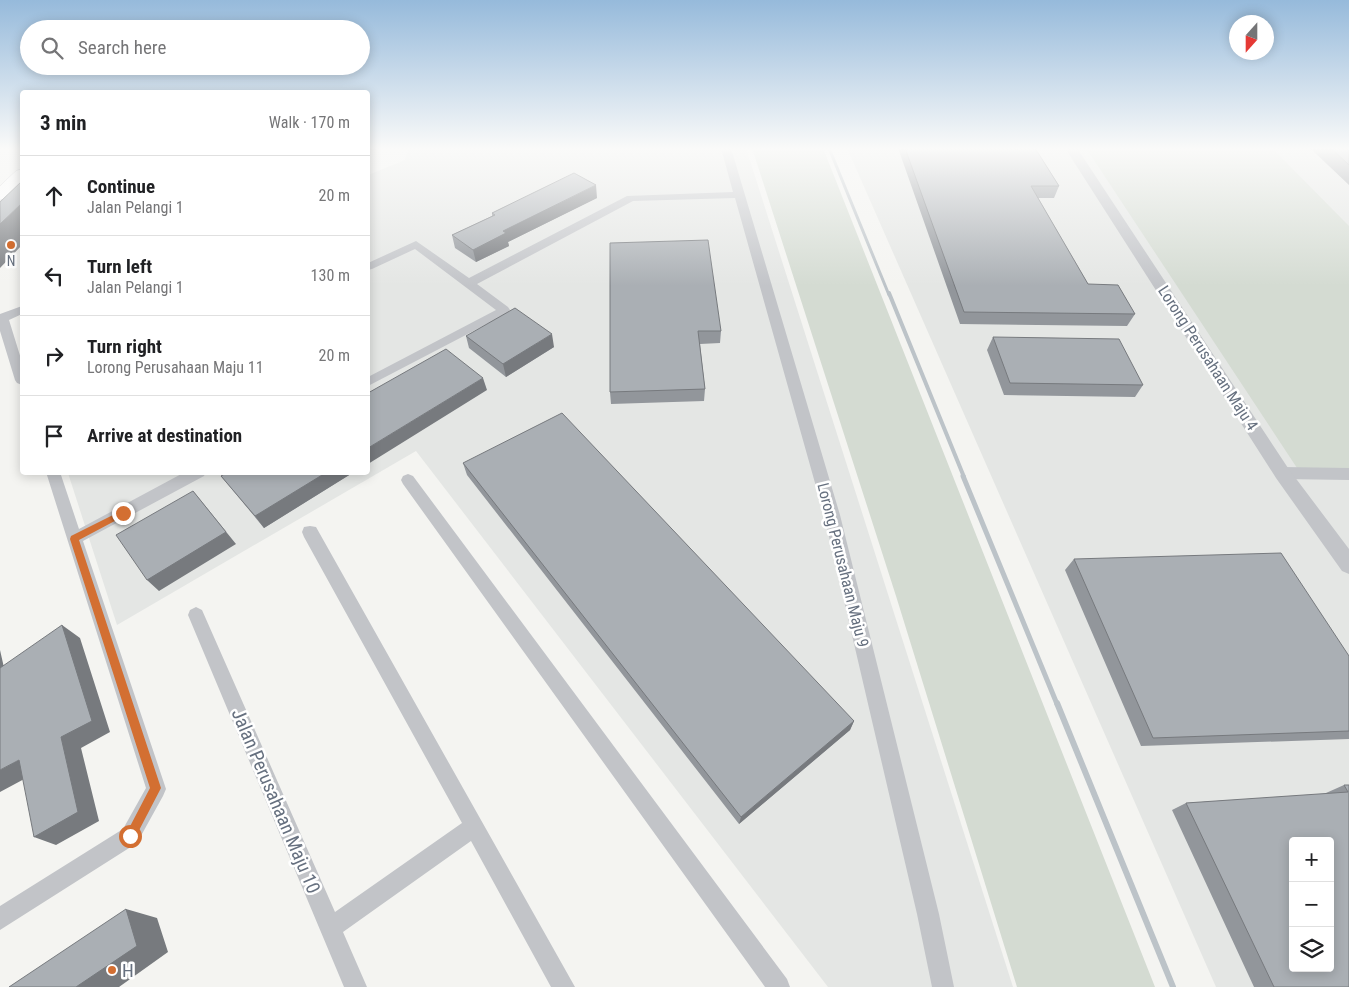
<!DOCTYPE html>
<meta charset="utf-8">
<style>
:root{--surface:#fff;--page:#f6f6f6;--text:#202124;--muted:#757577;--line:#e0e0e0}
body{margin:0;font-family:"Roboto Condensed",sans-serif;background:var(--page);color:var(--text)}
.controls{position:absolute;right:15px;bottom:15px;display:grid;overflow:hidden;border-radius:5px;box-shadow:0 2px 12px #0003}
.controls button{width:45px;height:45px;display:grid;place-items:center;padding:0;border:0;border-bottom:1px solid var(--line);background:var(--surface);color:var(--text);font:25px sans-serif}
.compass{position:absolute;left:1229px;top:15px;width:45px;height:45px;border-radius:50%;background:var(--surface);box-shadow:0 2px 12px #0003;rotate:201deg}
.stop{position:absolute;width:15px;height:15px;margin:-11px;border:4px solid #d36f32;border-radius:50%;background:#fff}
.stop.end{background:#d36f32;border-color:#fff;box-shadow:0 1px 5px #0008}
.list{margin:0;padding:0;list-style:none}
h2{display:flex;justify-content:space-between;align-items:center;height:65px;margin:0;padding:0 20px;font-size:21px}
h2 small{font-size:16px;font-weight:400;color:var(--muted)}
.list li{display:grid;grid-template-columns:32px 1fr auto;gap:15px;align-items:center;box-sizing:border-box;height:80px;padding:0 20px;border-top:1px solid var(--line)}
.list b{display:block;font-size:19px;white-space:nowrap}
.list p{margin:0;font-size:16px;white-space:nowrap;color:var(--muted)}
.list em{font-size:16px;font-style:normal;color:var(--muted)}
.icon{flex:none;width:28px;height:28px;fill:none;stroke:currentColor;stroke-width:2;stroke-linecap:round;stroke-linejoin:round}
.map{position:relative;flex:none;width:1349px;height:987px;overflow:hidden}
.search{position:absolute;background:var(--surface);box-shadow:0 2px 12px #0003;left:20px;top:20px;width:350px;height:55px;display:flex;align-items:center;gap:12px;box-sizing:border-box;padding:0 18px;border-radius:28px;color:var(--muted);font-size:19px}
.panel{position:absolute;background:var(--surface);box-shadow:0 2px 12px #0003;left:20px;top:90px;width:350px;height:385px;border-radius:5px}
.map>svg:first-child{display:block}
.built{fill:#e4e6e4;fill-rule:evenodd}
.green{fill:#d4dbd2}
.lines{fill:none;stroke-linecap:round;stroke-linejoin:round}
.stream-far3{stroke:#bcc3c8;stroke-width:3}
.stream-far2{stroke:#bcc3c8;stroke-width:4}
.stream-far1{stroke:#bcc3c8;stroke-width:5}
.stream{stroke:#bcc3c8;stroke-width:6}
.primary-casing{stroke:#b5b7bb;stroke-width:1}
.minor{fill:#c2c4c8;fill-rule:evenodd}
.tertiary{fill:#c2c4c8;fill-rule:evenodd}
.primary{fill:#fff;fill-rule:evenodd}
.wall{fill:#92969b}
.shaded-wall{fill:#777a7e}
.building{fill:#aaafb4;stroke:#777a7e;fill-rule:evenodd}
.route{fill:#d36f32}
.poi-dot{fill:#d36f32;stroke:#fff;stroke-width:2}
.labels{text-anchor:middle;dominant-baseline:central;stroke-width:5;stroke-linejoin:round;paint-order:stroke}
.far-poi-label{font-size:14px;fill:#66707f;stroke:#fff}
.street-label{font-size:16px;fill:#66707f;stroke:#fff}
.near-street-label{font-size:19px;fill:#66707f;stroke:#fff}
.near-poi-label{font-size:19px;fill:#66707f;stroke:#fff;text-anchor:start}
</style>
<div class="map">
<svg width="1349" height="987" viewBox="0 0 1349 987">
<rect width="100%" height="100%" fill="#f4f4f1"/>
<path class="built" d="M409 148H746L1013 987H828L416 451 117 625 68 473 368 472V175L405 160Z
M847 148H1349V987H1216ZM1293 841H1330V968H1293Z"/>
<path class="green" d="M752 148H823L1155 987H1017L896 596Z
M1086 148H1272L1349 226V469L1297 468Z"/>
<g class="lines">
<path class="stream-far3" d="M829 148 889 295"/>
<path class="stream-far2" d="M889 293 964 477"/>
<path class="stream-far1" d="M963 476 1057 704"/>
<path class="stream" d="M1057 703 1173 987"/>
<g class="primary-casing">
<path id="primary" d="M22 169V182L6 198 0 200V186L16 171Z"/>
</g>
<path class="minor" d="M721 148H731L840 515 939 914 954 987H932L917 914 824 515 735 198 633 201 477 284 508 307 510 310 508 313 368 386V377L496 310 415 249 372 269 368 270V263L416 241 469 278 627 196 733 192Z
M22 306V314L9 320 22 362V385L17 383 15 380 0 331V314Z
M1282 467 1349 468V480L1282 479 1277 477 1275 473 1277 469Z
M46 472H60L79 529 185 472H206L204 476 83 541 166 789 163 796 137 843 0 930V906L123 829 146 788Z
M408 474 413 476 787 979 790 987H765L403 484 401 480 403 476Z
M310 526 316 527 575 987H551L471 841 343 932 367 987H344L188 615 190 610 196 607 202 610 335 912 462 823 304 537 302 532 304 527Z"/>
<path class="tertiary" d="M1065 148H1077L1288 468 1349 549V574L1342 571 1276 478Z"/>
<use href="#primary" class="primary"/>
</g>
<path class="wall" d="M368 148H377V150H368Z
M898 148H1035L1059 186 1054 198H1038L1088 284 1135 314 1127 326 960 324Z
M1310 148H1349V185Z
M597 198 508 242 509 246 476 262 455 248 452 235 492 216V213Z
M610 243 721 331 720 343 700 344 705 389 704 401 611 404 610 392Z
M466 336 554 347 506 377 469 348Z
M993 337 1143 385 1135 397 1004 395 987 350Z
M463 463 854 721 850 730 739 824 467 475Z
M228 472H354L264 528 221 476Z
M1074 559 1349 656V739L1141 746 1065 570Z
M1344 785H1349V987H1254L1172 810 1186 803 1326 794V793Z"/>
<path class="shaded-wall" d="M596 185 597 198 508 242 509 246 476 262 473 250 503 231Z
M22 203V245L0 268V224Z
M552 334 554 347 506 377 503 364Z
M483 378 487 390 368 464V448Z
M327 472H354L264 528 255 516Z
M193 491 236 544 159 591 147 580Z
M62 625 80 638 110 732 81 748 99 821 56 845 34 837Z
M0 650 5 672 0 675Z
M854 721 850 730 739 824 741 817Z
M19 760 41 770 0 792V770Z
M126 909 157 918 168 952 119 987H76Z"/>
<path class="building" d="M905 148H1035L1059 186H1031L1088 284 1118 285 1135 314 964 312Z
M1331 148H1349V165Z
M574 173 596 185 503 231 506 233 473 250 452 235 495 215 492 213Z
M22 181V203L0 224V202Z
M708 240 721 331H698L705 389 610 392V243Z
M515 308 552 334 503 364 466 336Z
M993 337 1119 339 1143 385 1010 383Z
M446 349 483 378 368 448V393Z
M562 413 854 721 741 817 463 463Z
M228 472H327L255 516 221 476Z
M193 491 226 532 147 580 116 535Z
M1281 553 1349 656V731L1153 738 1074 559Z
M62 625 92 721 61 737 78 812 34 837 19 760 0 770V668Z
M1344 785H1349V987H1274L1186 803 1348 792ZM1293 841H1330V968H1293Z
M126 909 137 946 76 987H9Z"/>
<linearGradient id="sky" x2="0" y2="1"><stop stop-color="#96badb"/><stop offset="0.52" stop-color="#fafaf9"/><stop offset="1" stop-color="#fafaf9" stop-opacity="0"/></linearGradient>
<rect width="1349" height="286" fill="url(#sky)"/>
<path class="route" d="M123 510 127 513 126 515 79 540 161 788 134 840 130 841 126 840 125 836 150 788 70 539 71 536Z"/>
<g class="poi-dot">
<circle cx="11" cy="245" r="5"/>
<circle cx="112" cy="970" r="5"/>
</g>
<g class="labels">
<g class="far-poi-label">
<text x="11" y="261">N</text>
</g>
<g class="street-label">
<text transform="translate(1208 358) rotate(57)">Lorong Perusahaan Maju 4</text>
<text transform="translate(843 565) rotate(76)">Lorong Perusahaan Maju 9</text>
</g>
<g class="near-street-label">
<text transform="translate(276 801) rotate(67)">Jalan Perusahaan Maju 10</text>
</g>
<g class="near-poi-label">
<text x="122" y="970">H</text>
</g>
</g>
</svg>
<div class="controls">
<button>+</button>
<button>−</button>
<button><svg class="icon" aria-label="layers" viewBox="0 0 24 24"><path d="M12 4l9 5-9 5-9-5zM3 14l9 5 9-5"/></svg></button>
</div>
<svg class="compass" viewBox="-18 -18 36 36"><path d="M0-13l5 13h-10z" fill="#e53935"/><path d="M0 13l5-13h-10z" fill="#757577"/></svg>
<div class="stop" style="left:130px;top:836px"></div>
<div class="stop end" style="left:123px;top:513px"></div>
<div class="search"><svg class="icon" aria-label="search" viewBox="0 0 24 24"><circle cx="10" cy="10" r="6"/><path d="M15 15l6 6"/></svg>Search here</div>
<section class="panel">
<h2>3 min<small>Walk · 170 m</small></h2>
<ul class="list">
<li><svg class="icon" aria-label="ahead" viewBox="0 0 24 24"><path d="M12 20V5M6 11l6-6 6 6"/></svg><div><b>Continue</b><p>Jalan Pelangi 1</p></div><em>20 m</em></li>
<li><svg class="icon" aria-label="left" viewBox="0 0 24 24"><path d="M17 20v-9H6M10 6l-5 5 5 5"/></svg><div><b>Turn left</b><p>Jalan Pelangi 1</p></div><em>130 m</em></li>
<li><svg class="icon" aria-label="right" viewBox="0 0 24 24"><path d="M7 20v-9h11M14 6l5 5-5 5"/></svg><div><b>Turn right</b><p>Lorong Perusahaan Maju 11</p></div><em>20 m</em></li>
<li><svg class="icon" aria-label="arrive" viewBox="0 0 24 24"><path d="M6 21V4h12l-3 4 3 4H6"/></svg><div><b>Arrive at destination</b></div></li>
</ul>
</section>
</div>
